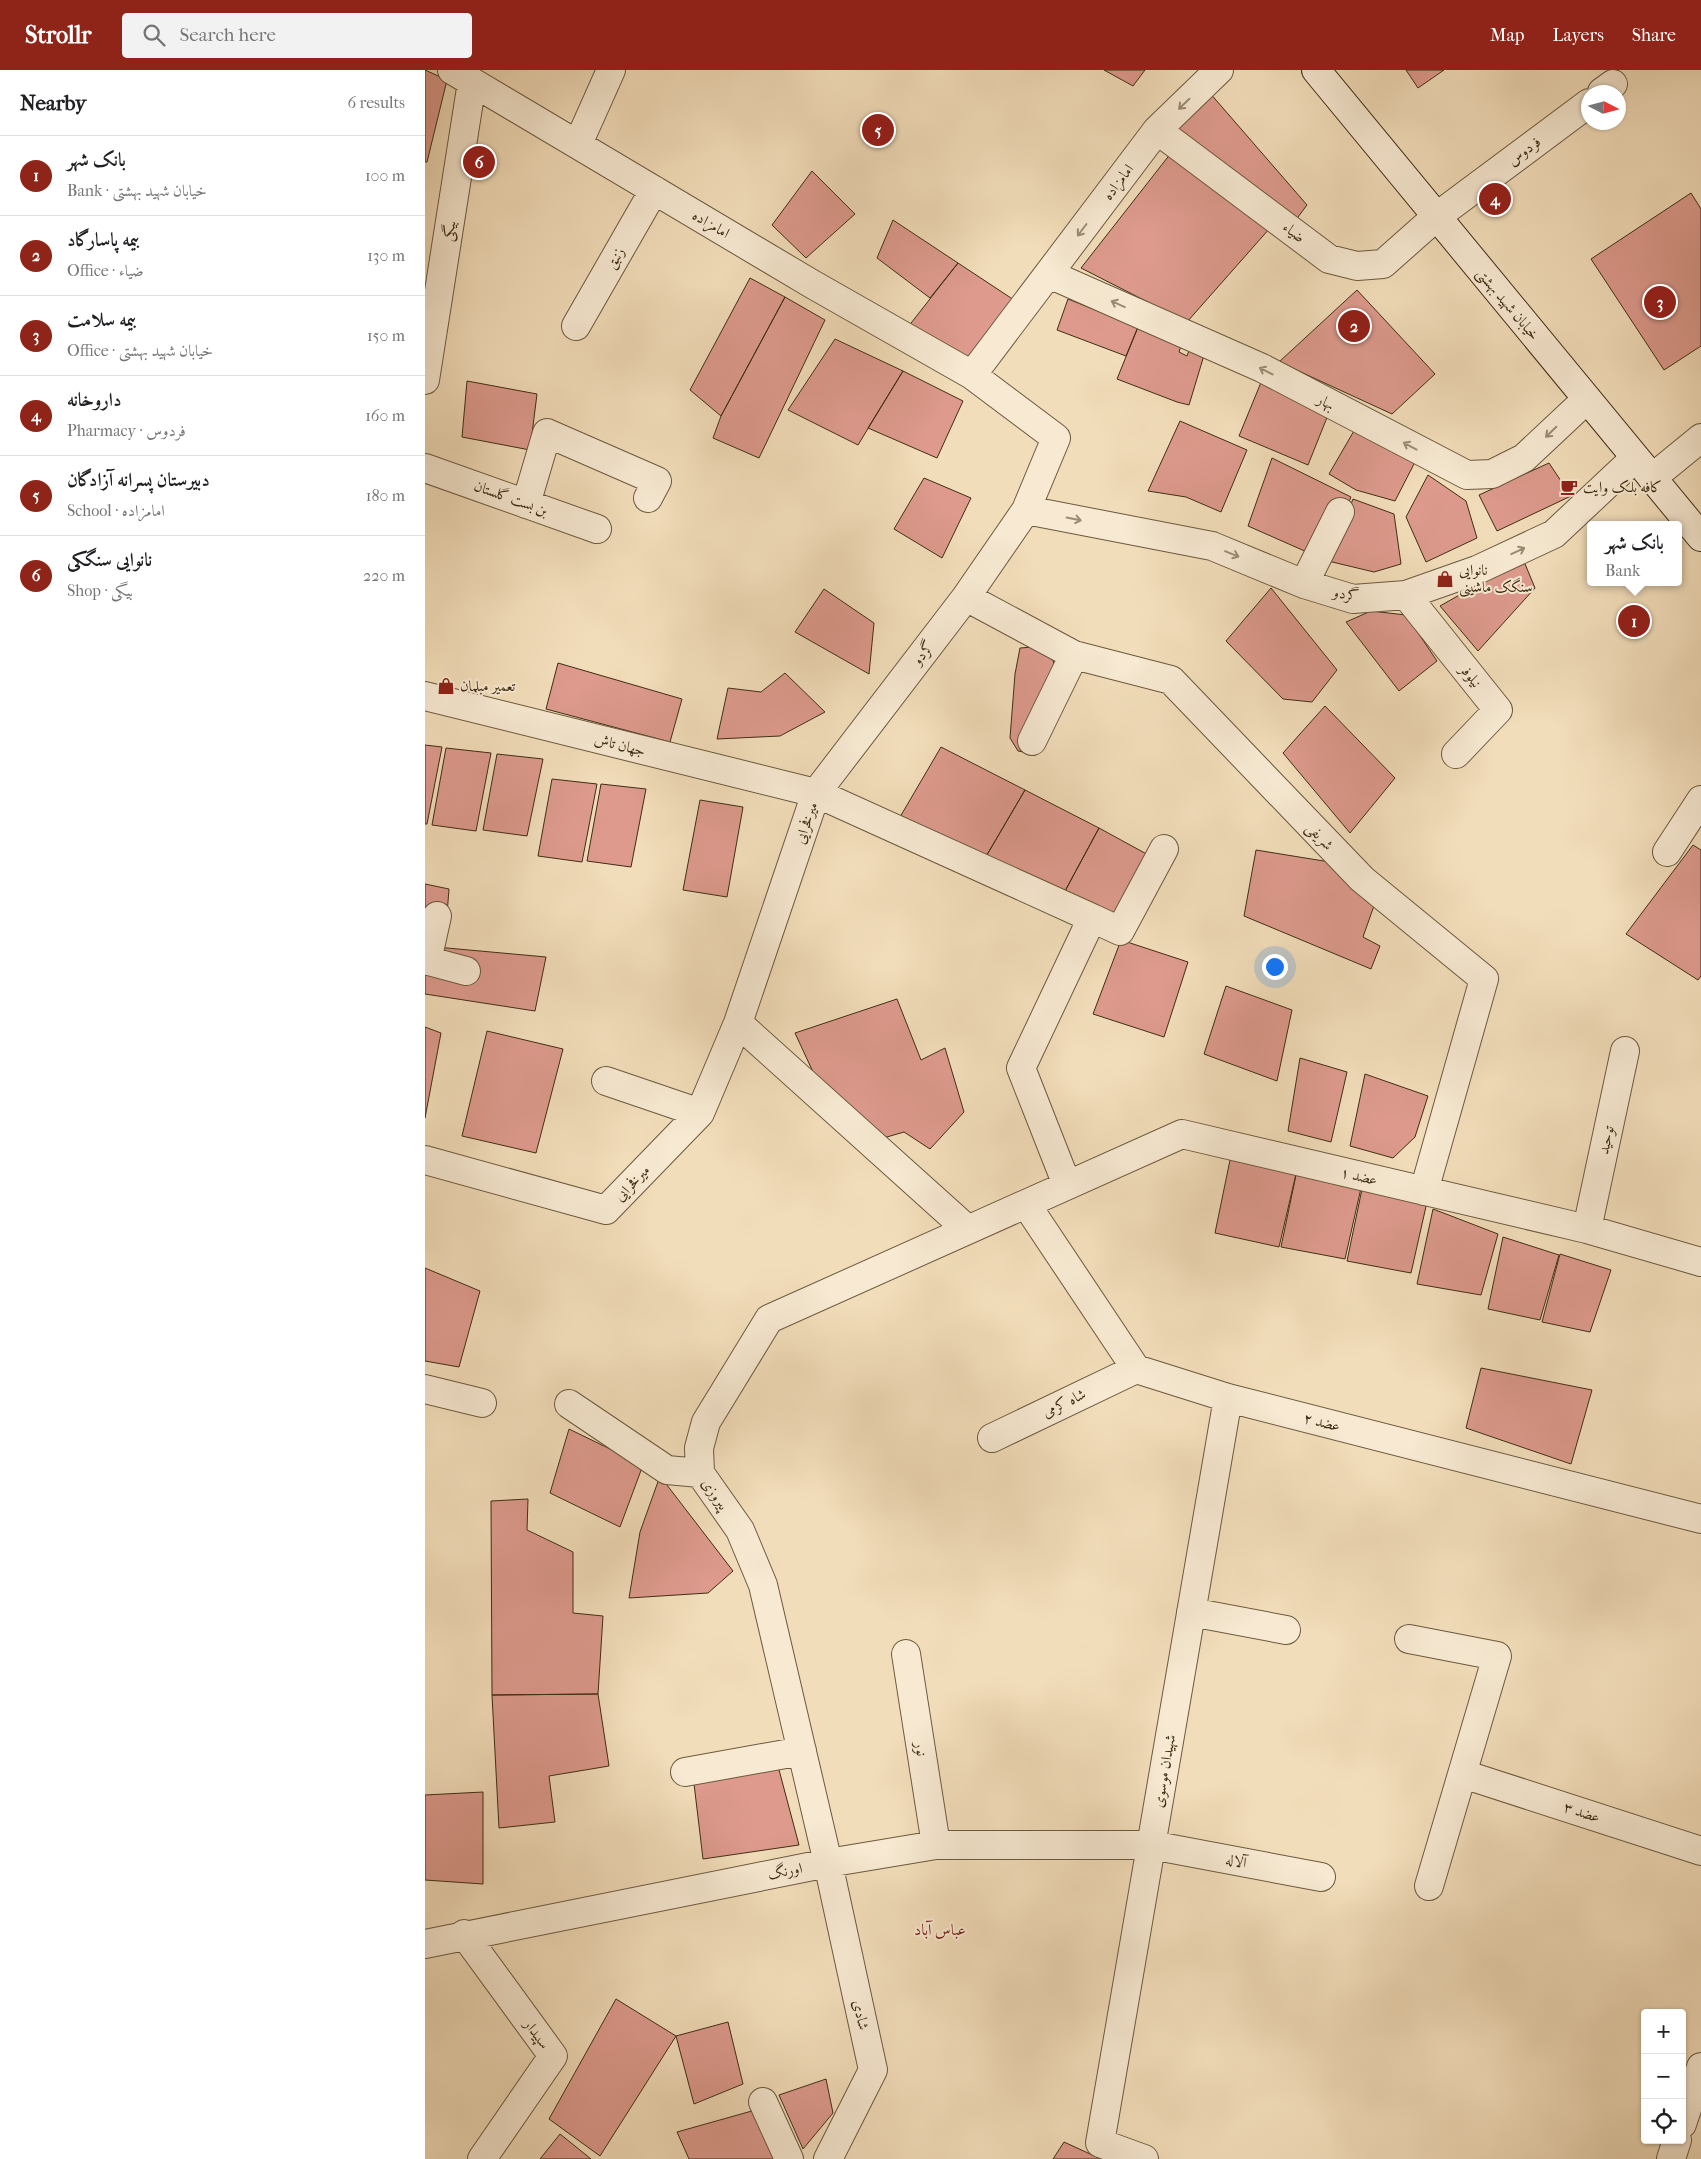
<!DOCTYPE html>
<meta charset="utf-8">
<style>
:root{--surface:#fff;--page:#f2f2f2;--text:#202124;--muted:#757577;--line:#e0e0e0;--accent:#8f2418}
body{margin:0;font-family:"IM FELL French Canon",Amiri,serif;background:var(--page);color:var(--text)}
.controls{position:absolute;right:15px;bottom:15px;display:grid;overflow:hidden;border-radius:5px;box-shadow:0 1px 4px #0004}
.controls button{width:45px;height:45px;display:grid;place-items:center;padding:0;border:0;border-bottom:1px solid var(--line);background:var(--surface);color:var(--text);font:25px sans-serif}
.compass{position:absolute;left:1156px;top:15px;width:45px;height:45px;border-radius:50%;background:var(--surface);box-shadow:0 1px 4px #0004;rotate:96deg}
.you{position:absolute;left:849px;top:896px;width:18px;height:18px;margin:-12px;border:4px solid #fff;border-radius:50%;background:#1a73e8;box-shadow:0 0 0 8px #1a73e833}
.badge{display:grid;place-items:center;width:32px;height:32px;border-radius:50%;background:var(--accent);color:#fff;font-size:16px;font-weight:700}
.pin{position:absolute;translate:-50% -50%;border:2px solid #fff;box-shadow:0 1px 5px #0006}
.popup{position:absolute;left:1162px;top:451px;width:95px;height:65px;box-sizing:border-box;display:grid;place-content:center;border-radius:5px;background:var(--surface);filter:drop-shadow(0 1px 4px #0005);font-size:16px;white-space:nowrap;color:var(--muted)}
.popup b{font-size:19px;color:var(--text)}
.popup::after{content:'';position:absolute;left:50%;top:100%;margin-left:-10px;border:10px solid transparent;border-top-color:var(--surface)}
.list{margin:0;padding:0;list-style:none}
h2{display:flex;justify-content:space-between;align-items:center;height:65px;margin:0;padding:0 20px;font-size:21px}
h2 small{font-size:16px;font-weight:400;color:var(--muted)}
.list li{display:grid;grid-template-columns:32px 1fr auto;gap:15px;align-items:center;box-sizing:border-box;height:80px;padding:0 20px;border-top:1px solid var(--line)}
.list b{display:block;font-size:19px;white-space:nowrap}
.list p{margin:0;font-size:16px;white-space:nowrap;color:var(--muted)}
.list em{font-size:16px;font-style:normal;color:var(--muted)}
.icon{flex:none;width:28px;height:28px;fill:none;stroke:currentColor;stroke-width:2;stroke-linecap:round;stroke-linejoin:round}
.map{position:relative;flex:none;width:1276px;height:2089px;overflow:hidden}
header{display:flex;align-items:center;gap:30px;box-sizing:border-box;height:70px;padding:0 25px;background:var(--accent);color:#fff}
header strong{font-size:24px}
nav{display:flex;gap:28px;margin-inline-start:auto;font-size:18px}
.search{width:350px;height:45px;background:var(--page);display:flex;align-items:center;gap:12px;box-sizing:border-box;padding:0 18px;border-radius:5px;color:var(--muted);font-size:19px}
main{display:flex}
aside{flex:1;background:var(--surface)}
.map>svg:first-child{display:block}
.building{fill:#dd9a8d;stroke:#3f2d14}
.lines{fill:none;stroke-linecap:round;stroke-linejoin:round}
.minor-casing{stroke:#6c593e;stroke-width:30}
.tertiary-casing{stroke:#6c593e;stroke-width:30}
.secondary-casing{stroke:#3f2d14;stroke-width:30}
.minor{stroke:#f7e9d2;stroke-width:28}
.tertiary{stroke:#f7e9d2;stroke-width:28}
.secondary{stroke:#f7e9d2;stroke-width:28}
.oneway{stroke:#9b8b73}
.labels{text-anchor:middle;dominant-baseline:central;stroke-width:4;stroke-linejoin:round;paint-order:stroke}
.street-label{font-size:15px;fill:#3f2d14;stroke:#f7e9d2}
.poi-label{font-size:15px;fill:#3f2d14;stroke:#f7e9d2;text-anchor:start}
.neighbourhood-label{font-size:16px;fill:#7a1f14;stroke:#f7e9d2}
</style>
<header>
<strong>Strollr</strong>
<div class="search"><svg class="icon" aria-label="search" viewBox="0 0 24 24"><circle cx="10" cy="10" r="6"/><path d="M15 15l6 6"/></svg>Search here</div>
<nav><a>Map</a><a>Layers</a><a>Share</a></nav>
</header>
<main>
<aside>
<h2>Nearby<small>6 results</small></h2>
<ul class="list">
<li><span class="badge">1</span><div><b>بانک شهر</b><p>Bank · خیابان شهید بهشتی</p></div><em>100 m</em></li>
<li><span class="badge">2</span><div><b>بیمه پاسارگاد</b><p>Office · ضیاء</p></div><em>130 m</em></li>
<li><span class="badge">3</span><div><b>بیمه سلامت</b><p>Office · خیابان شهید بهشتی</p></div><em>150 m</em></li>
<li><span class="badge">4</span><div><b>داروخانه</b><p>Pharmacy · فردوس</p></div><em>160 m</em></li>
<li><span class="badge">5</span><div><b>دبیرستان پسرانه آزادگان</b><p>School · امامزاده</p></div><em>180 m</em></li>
<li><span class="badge">6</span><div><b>نانوایی سنگکی</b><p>Shop · بیگی</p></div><em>220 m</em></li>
</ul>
</aside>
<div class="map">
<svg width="1276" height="2089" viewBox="0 0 1276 2089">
<rect width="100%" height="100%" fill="#f2ddba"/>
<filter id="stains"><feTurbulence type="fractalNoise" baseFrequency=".004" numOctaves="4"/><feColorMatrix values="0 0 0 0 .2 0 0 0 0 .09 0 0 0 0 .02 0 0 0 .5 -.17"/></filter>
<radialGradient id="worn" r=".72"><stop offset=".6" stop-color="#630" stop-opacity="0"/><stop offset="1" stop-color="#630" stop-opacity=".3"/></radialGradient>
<path class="building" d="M0 0 22 10 2 92H0Z
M679 0H720L708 16Z
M981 0H1019L993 18Z
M784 22 882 135 870 151 751 59Z
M746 83 845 158 762 252 656 198Z
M387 101 430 144 381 188 347 155Z
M1266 123 1276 139V276L1239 300 1166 189Z
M468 150 533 193 505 228 452 188Z
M533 193 589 230 536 295 483 257Z
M325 208 360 227 296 346 265 320Z
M932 220 1010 304 967 344 854 292Z
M360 227 400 250 334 388 288 368 296 346Z
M643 229 713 257 701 286 632 260Z
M713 257 757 273 754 282 762 286 766 275 780 282 764 335 752 332 692 309Z
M410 269 478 301 433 375 363 340Z
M478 301 538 331 512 388 443 358Z
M837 310 903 345 883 395 814 366Z
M42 311 112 324 105 380 37 367Z
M755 351 822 380 796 442 761 427 723 421Z
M930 359 990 392 970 431 931 420 904 404Z
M847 388 926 427 900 490 823 456Z
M1124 393 1146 426 1072 461 1054 425Z
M1003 405 1041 431 1052 468 1001 492 981 447Z
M499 408 546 428 517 488 469 459Z
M928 429 969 444 976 494 949 502 903 491Z
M1098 489 1110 518 1053 581 1015 536Z
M846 518 912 600 887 632 858 629 801 571Z
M399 519 449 553 444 604 370 562Z
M946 541 981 545 1012 591 974 621 921 552Z
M609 577 625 579 630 598 605 683 593 681 585 668 590 604 595 578Z
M133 593 257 629 245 672 121 639Z
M360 603 400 642 355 666 292 669 303 618 336 622Z
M900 636 970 708 925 763 858 683Z
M0 675 17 677 2 754H0Z
M516 677 600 720 556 795 475 747Z
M21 678 66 683 51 761 7 755Z
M72 684 118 689 102 766 58 760Z
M127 709 172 714 157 792 113 786Z
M176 714 221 719 206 797 162 791Z
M600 720 674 758 633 834 556 795Z
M275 730 318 737 302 827 258 820Z
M674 758 738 793 697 869 633 834Z
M1268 775 1276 780V906L1273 910 1201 864Z
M831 780 911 793 951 830 938 867 955 876 946 899 819 846Z
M0 814 24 819 21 857 0 853Z
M696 870 763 892 739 967 668 944Z
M0 876 121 887 110 941 0 924Z
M801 916 867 940 852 1011 779 984Z
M472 929 496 990 520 978 539 1042 505 1079 479 1062 455 1069 394 1015 370 963Z
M0 957 16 963 0 1048Z
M62 961 138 979 111 1083 37 1066Z
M875 988 922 1002 906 1072 863 1061Z
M940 1004 1003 1026 990 1067 968 1088 925 1076Z
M805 1090 871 1104 854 1177 790 1163Z
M871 1105 936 1118 920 1189 856 1177Z
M937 1119 1002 1132 986 1203 922 1191Z
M1008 1139 1073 1164 1056 1225 992 1214Z
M1078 1167 1134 1185 1115 1250 1063 1239Z
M1135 1184 1186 1200 1165 1262 1117 1252Z
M0 1198 55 1221 34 1297 0 1291Z
M1056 1298 1167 1320 1146 1394 1041 1358Z
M144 1359 218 1395 195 1457 125 1423Z
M235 1406 308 1501 283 1523 204 1528 215 1462Z
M103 1429 102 1460 148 1482V1543L178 1546 173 1624 67 1625 66 1431Z
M173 1624 184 1696 124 1706 130 1752 74 1758 67 1625Z
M349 1681 374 1775 278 1789 267 1697Z
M58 1722V1814L0 1810V1725Z
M191 1929 251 1966 175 2086 124 2049Z
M303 1952 318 2014 269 2034 251 1966Z
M401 2009 408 2043 378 2079 354 2025Z
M334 2039 355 2089H264L252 2062Z
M135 2064 166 2089H115Z
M639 2072 676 2089H628Z"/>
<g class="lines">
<g class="minor-casing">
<path id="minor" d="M1177 22 1188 14
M732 60 904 189 932 196 958 194 1011 147 1164 33
M153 74 186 0
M624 204 837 298 1042 405 1067 404 1099 388 1162 329
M151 256 229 120
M547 305 732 60 794 0
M0 310 47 12
M0 398 172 459
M1227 408 1276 368
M101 434 122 363 232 411 223 428
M601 440 787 476 879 514 928 529 981 525 1052 500 1129 464 1210 388
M879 514 915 442
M981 525 1073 640 1031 684
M541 527 649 585 746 610 937 809 1059 909 999 1121
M607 671 649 585
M391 723 667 848 596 998 642 1115
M1242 782 1276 730
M667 848 695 861 739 779
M0 890 41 901
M2 891 12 846
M313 953 543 1160
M181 1011 275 1043
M0 1090 181 1140 275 1043 313 953 391 723 541 527 601 440 631 368 547 305 387 214 27 0
M601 1134 711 1299 803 1328 1276 1449
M1162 1159 1200 981
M0 1319 57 1333
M144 1334 242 1400 275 1403
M567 1368 711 1299
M766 1542 861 1560
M984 1569 1072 1586 1004 1816
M481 1584 511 1775
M260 1702 377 1681
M1038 1704 1276 1781
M39 1864 128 1986 57 2089
M0 1874 403 1793 511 1775H726L896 1807
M338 2032 364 2089
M403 2089 448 2000 403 1793 338 1515 315 1460 275 1403 274 1378 281 1352 344 1249 757 1064 1162 1159 1276 1192
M719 2089 675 2073 803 1328"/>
</g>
<g class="tertiary-casing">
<path id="tertiary" d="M0 626 391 723
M1257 2054 1276 1997
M1246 2089 1252 2070"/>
</g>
<g class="secondary-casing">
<path id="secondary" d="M891 0 1276 467"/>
</g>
<use href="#minor" class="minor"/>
<use href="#tertiary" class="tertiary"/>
<use href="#secondary" class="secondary"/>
</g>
<defs><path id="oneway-shaft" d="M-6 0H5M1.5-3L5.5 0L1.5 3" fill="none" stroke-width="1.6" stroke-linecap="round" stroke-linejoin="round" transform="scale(1.25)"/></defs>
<g class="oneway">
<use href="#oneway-shaft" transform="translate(759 34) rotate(136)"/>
<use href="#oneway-shaft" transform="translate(657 160) rotate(127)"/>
<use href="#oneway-shaft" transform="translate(693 234) rotate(-156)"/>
<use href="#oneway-shaft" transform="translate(841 301) rotate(-153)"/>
<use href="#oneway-shaft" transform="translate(1126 362) rotate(136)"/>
<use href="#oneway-shaft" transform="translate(985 376) rotate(-152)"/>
<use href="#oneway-shaft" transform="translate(649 449) rotate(11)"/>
<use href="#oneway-shaft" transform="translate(1093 481) rotate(-25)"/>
<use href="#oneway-shaft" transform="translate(807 484) rotate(22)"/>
</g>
<defs>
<g id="cafe-bare" transform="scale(1.35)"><path d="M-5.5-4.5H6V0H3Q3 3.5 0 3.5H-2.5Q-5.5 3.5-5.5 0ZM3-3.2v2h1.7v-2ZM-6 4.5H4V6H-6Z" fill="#8f2418" stroke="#f7e9d2" stroke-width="2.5" paint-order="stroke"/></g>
<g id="shop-bare" transform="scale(1.35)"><path d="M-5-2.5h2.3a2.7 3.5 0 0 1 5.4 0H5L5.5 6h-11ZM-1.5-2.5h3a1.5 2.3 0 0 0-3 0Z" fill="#8f2418" stroke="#f7e9d2" stroke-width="2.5" paint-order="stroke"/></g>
</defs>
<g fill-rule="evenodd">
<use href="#cafe-bare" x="1144" y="417"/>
<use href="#shop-bare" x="1020" y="509"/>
<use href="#shop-bare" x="21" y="616"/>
</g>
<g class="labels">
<g class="street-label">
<text transform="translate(1099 81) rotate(-37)">فردوس</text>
<text transform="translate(693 112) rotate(-53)">امامزاده</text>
<text transform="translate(286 154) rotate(31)">امامزاده</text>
<text transform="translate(24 161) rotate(-81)">بیگی</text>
<text transform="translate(869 162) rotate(37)">ضیاء</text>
<text transform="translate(190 188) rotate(-60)">زنبق</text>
<text transform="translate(1083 234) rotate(50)">خیابان شهید بهشتی</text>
<text transform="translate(901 332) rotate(28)">بهار</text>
<text transform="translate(86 428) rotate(20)">بن بست گلستان</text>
<text transform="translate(921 524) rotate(11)">گردو</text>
<text transform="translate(498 583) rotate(-52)">گردو</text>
<text transform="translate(1046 606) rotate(51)">نیلوفر</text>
<text transform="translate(195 675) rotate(14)">جهان تاش</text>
<text transform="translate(381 753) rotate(-71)">میرفخرایی</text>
<text transform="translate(895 766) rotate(46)">شریفی</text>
<text transform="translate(1181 1070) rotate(-78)">توحید</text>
<text transform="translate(934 1106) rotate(13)">عضد ۱</text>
<text transform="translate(207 1113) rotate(-46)">میرفخرایی</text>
<text transform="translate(639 1333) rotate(-26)">شاه کرمی</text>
<text transform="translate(897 1352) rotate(14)">عضد ۲</text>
<text transform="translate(290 1424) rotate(55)">پیروزی</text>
<text transform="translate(496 1679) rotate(81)">نور</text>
<text transform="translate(739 1701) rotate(-80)">شهیدان موسوی</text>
<text transform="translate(1157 1742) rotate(18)">عضد ۳</text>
<text transform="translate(811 1791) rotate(11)">آلاله</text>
<text transform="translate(360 1801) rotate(-11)">اورنگ</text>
<text transform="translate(436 1945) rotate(78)">شادی</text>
<text transform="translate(112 1964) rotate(54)">سپیدار</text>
</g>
<g class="poi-label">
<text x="1158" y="417">کافه بلک وایت</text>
<text x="1034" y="500">نانوایی<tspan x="1034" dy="17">سنگک ماشینی</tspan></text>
<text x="35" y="616">تعمیر مبلمان</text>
</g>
<g class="neighbourhood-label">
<text x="515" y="1859">عباس آباد</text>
</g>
</g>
<rect width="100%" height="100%" filter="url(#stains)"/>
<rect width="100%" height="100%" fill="url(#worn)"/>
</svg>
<div class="controls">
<button>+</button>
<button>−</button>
<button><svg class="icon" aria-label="locate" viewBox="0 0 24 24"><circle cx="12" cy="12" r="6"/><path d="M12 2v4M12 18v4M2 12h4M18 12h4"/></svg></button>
</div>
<svg class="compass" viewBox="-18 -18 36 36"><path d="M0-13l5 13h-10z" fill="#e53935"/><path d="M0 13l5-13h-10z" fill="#757577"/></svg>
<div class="you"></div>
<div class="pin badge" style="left:1209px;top:551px">1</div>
<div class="popup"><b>بانک شهر</b>Bank</div>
<div class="pin badge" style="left:929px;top:256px">2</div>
<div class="pin badge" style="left:1235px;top:232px">3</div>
<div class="pin badge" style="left:1070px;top:129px">4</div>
<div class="pin badge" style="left:453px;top:60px">5</div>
<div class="pin badge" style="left:54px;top:92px">6</div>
</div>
</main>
